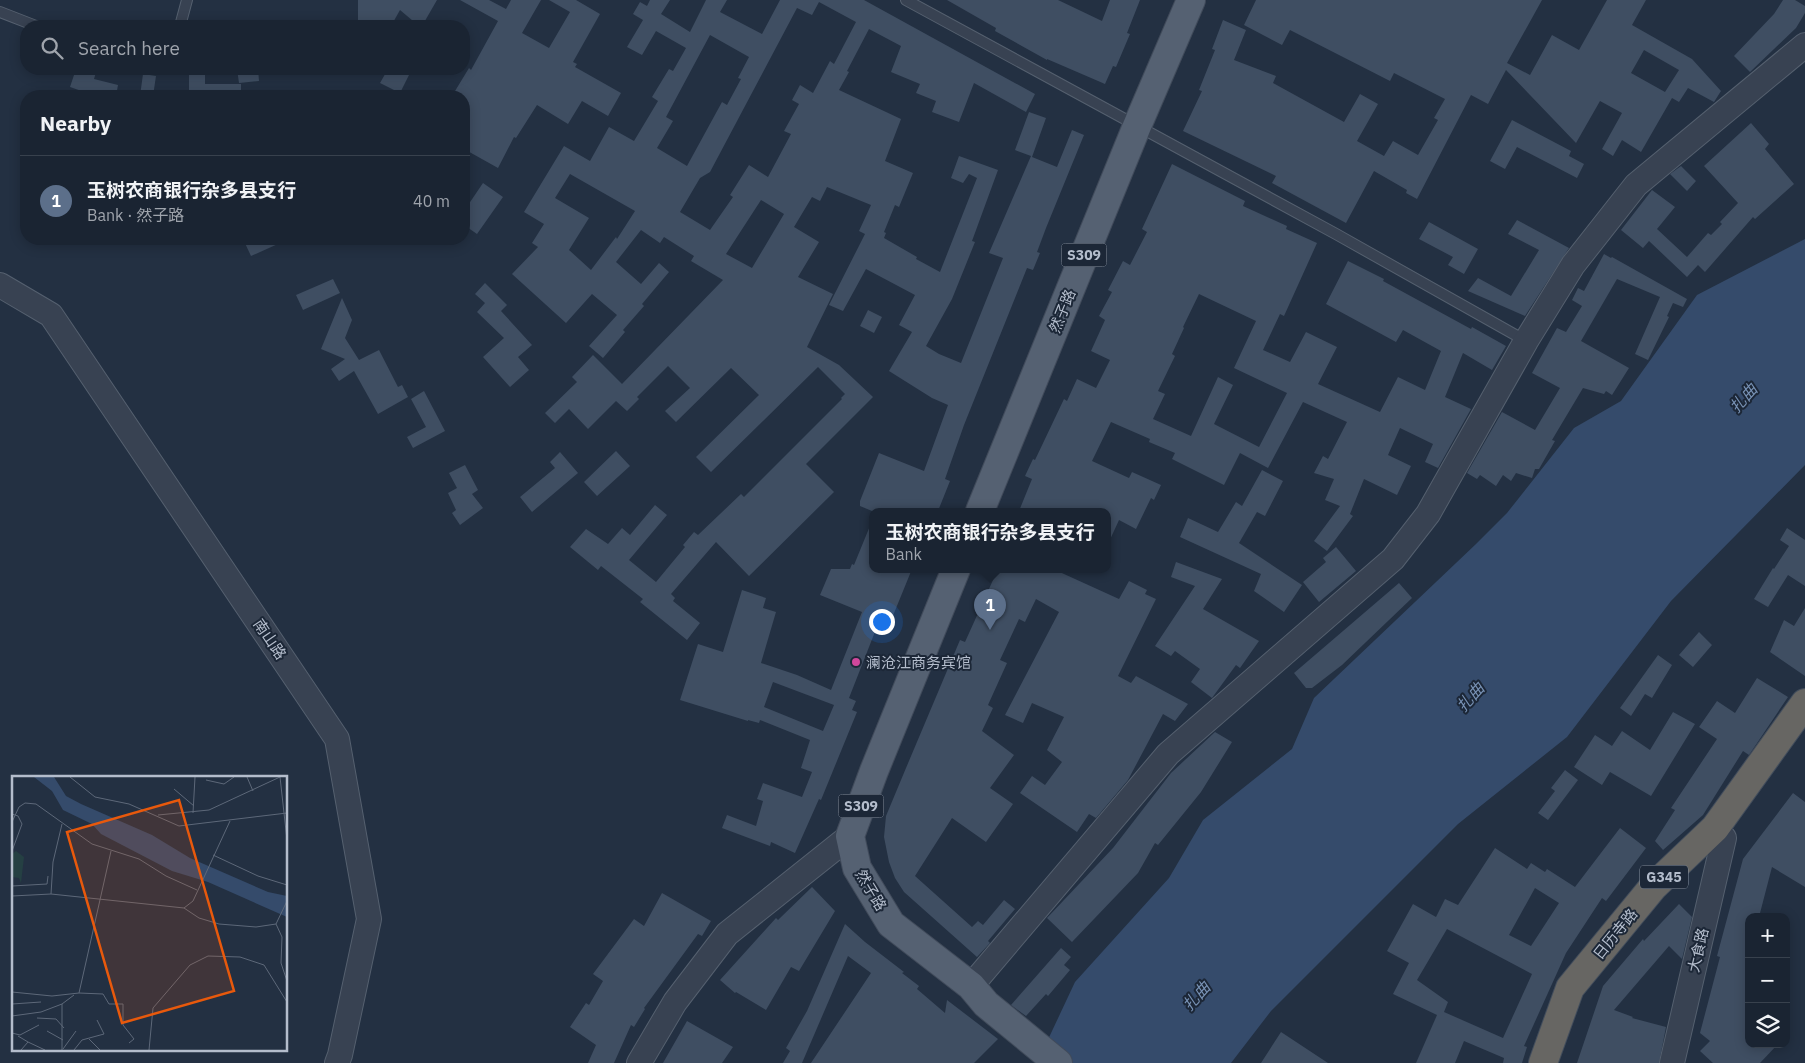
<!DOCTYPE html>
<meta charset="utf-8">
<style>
:root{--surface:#1a2432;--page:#27303e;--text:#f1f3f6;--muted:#9fa4ac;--line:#38414d;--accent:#b45309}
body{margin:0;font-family:"IBM Plex Sans","Noto Sans SC",sans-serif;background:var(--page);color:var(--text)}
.controls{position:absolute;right:15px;bottom:15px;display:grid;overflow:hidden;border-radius:10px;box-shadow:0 2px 12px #0003}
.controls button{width:45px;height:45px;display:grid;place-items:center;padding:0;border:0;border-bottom:1px solid var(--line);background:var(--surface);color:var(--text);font:25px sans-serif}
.you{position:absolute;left:881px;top:621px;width:18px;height:18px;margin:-12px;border:4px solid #fff;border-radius:50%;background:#1a73e8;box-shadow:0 0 0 8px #1a73e833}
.badge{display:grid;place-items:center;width:32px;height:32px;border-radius:50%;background:var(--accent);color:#fff;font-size:16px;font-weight:700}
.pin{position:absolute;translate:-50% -41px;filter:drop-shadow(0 1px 2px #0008)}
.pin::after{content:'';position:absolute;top:26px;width:18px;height:15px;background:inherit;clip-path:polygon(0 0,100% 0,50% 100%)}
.popup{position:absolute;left:869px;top:508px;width:242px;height:65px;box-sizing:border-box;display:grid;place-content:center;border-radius:10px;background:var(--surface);filter:drop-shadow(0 1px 4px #0005);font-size:16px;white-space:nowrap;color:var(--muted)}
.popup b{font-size:19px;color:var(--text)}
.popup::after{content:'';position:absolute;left:50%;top:100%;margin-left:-10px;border:10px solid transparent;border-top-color:var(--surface)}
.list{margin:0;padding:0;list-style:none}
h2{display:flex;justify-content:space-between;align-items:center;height:65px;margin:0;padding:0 20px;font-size:21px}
h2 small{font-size:16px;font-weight:400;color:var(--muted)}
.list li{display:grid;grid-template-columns:32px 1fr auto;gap:15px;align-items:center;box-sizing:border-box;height:90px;padding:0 20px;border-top:1px solid var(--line)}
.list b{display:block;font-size:19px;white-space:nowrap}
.list p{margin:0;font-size:16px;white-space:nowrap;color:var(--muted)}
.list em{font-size:16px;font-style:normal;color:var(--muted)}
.icon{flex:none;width:28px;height:28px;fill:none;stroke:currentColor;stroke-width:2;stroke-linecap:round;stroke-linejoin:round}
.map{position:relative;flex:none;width:1805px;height:1063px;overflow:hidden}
.search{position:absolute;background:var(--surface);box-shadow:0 2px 12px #0003;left:20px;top:20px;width:450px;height:55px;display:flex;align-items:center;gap:12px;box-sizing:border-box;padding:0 18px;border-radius:20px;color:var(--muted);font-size:19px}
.panel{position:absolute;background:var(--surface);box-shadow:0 2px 12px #0003;left:20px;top:90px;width:450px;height:155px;border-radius:20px}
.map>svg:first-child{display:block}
.water{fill:#354b6b}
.building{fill:#3f4e62;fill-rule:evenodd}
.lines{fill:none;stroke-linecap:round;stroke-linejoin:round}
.service-casing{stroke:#55606f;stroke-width:12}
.tertiary-casing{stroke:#55606f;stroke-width:26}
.primary-casing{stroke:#414b5b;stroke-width:30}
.trunk-casing{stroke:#424d5c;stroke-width:30}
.service{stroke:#384252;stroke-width:10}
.tertiary{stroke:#384252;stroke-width:24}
.primary{stroke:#556172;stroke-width:28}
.trunk{stroke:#676663;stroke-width:28}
.hotel-dot{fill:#d1479c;stroke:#1c2737;stroke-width:2}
.labels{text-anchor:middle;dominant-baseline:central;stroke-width:4;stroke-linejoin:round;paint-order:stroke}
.shield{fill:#1c2737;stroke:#86909f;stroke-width:1}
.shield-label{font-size:14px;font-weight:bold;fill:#b4bdcc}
.street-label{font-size:15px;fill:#b4bdcc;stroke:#1c2737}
.poi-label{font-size:15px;fill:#b4bdcc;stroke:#1c2737;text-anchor:start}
.water-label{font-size:16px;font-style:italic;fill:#7993b6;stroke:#1c2737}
.inset-road{fill:none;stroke:#5d6879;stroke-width:1}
.view{fill:#e8590c;fill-opacity:0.15;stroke:#e8590c;stroke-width:2.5}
.inset-edge{fill:none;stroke:#b4bdcc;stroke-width:2.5}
</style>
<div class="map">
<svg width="1805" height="1063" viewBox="0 0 1805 1063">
<rect width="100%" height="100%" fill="#233042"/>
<path class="water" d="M1805 239V465L1671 601 1567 737 1458 824 1271 1011 1231 1063H1037L1075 982 1169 878 1203 820 1292 749 1314 698 1476 544 1507 513 1574 428 1621 401 1697 295Z"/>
<path class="building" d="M358 0H437L422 26H419L400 10 391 26H371L358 20Z
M460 0H489L506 9 511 0H541L522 33 549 48 570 12 549 0H576L600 14 573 62 577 64 575 67 621 93 608 116 582 101 568 124 537 105 516 138 514 137 498 168 464 149V96H452L469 68 471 70 498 21Z
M650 0H670L661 14 690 32 706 0H727L720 12 762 34 780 0H864L1035 94 1026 112 974 83 959 122 932 112 936 101 916 93 920 84 891 72 901 46 869 29 847 71 849 72 839 90 901 119 885 161 913 173 899 207 895 205 884 232 886 233 884 238 917 257 916 259 940 272 977 178 969 174 963 183 951 178 959 156 998 170 972 241 975 242 952 299 926 346 939 354 961 363 1003 258 989 253 1031 156 1015 150 1029 112 1046 118 1032 157 1057 167 1072 130 1084 135 1046 228 1037 252 1040 253 1033 270 1027 268 964 425 945 479 950 481 938 511H872L860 506V501L879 453 924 471 948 405 932 398 889 371 912 332 899 325 915 295 866 269 843 311 829 305 865 234 859 231 871 205 827 187 820 201 812 197 794 227 819 242 798 277 833 294 807 347 839 365 873 397 806 464 834 492 749 576 716 542 671 594 675 598 673 601 700 623 687 640 640 602 643 599 601 566 598 570 570 547 586 529 608 544 622 528 630 535 655 505 667 515 629 560 656 582 685 547 683 545 694 532 698 535 741 494 744 497 842 399 841 398 845 394 818 367 711 472 696 457 759 395 731 368 676 422 665 411 690 388 668 366 637 397 639 399 627 411 616 401 588 429 569 409 555 423 545 413 577 382 572 377 593 355 622 384 723 280 691 261 694 256 664 237 660 243 641 230 616 262 641 284 659 263 669 272 642 304 644 306 623 330 625 332 603 358 589 346 617 315 592 294 566 323 512 274 538 247 532 243 544 224 524 212 564 146 590 161 609 127 634 141 658 101 652 97 669 69 673 71 686 48 656 31 642 55 627 47 643 20 633 14 640 2 647 6ZM819 2 856 22 834 64 830 61 813 93 800 85 792 100 799 104 784 131 791 134 768 177 749 165 730 195 733 197 710 230 680 212 700 178 710 172 797 8 812 15ZM710 35 749 57 738 78 741 79 727 105 722 102 687 166 657 148 673 121 666 117ZM570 174 635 211 617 239 616 237 591 270 569 250 589 218 555 198ZM761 200 784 214 752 268 726 254Z
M947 0H1058L1102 21 1110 0H1140L1127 33 1130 34 1116 67 1113 66 1105 84 1047 59V60L995 31 996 28Z
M1256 0H1542L1507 63 1530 75 1552 35 1579 50 1607 0H1646L1632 25 1692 59 1721 91 1714 102 1688 88 1679 102 1672 98 1641 152 1622 140 1613 156 1602 149 1622 113 1600 101 1576 143 1506 70 1488 104 1471 95 1417 199 1406 193 1407 190 1374 171 1346 223 1272 183 1276 176 1183 131 1202 91 1199 90 1215 50 1212 49 1223 20 1246 30 1234 60 1276 76 1273 83 1344 122 1360 94 1378 104 1357 141 1384 156 1393 141 1418 155 1438 120 1434 118 1445 99 1394 73 1390 81 1290 30 1282 45 1244 25ZM1644 50 1679 70 1665 92 1631 73Z
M1783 0H1795L1805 6V13L1796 28 1750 72 1734 56 1774 14Z
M76 69H97L94 79 118 85 116 96H96L70 87Z
M189 69H205V84H241V96H189Z
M237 69H258L259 81 239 83Z
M388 69H412L400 93 380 83Z
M143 74 156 76 153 96H140Z
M1512 120 1571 151 1569 156 1584 164 1577 178 1517 147 1505 169 1490 161Z
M1751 123 1769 144 1765 149 1794 184 1755 219 1753 217 1705 272 1698 265 1687 277 1649 241 1643 248 1621 230 1652 190 1675 207 1657 229 1687 257 1708 233 1711 235 1722 224 1720 222 1738 203 1704 166Z
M1172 164 1245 201 1243 206 1287 226 1286 229 1317 243 1284 316 1280 314 1263 350 1290 362 1306 332 1337 347 1318 384 1380 412 1398 377 1425 390 1441 351 1403 330 1396 342 1326 304 1348 261 1384 279 1383 281 1471 329 1472 327 1506 346 1492 370 1463 353 1445 397 1471 409 1438 468 1425 462 1433 444 1400 428 1388 455 1411 466 1397 495 1364 479 1350 514 1353 516 1327 551 1314 541 1340 506 1325 500 1334 479 1314 473 1323 456 1328 459 1347 422 1303 402 1268 468 1240 453 1224 485 1172 459 1175 453 1149 442 1150 439 1111 422 1092 461 1129 478 1132 472 1161 485 1154 500 1151 498 1136 529 1119 520 1108 544V511H1019L1032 479 1025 476 1033 459 1035 460 1064 399 1067 401 1077 379 1096 388 1110 360 1091 351 1105 320 1099 316 1112 292 1108 290 1123 261 1130 265 1147 232 1142 229ZM1199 294 1256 321 1234 368 1287 393 1259 447 1214 424 1233 385 1218 377 1191 436 1153 419 1165 394 1158 391 1175 356 1172 354 1184 328 1183 327Z
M1681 166 1696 181 1687 191 1670 174Z
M483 183 503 197 477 234 464 225V211Z
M1517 220 1569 248 1525 316 1468 291 1478 278 1511 296 1539 250 1508 234Z
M1429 222 1478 249 1464 274 1448 265 1453 257 1419 239Z
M243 239H289L251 256Z
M1604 254 1611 258 1612 257 1687 299 1683 307 1673 303 1667 316 1669 317 1648 360 1635 354 1660 297 1617 279 1581 341 1629 368 1612 395 1606 391 1604 394 1583 388 1552 440 1555 441 1539 469H1535L1532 478 1516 473 1511 481 1503 475 1496 486 1480 475 1477 479 1467 473 1502 412 1535 430 1560 388 1532 373 1557 328 1566 332 1582 306 1572 300 1578 288 1584 291Z
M333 279 340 293 303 310 296 295Z
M485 283 507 305 501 311 532 345 518 357 529 370 510 387 483 357 504 338 477 312 485 303 475 294Z
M342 298 352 320 345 338 359 360 379 350 398 387 402 385 408 397 378 414 354 371 339 381 331 369 345 359 321 349Z
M868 310 882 317 874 333 860 326Z
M424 391 445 431 413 448 407 437 426 427 411 399Z
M616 451 630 466 597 496 584 482Z
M560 452 578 473 532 512 520 497 555 468 550 462Z
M465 465 478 490 472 494 483 508 460 525 452 513 456 510 448 493 457 488 449 473Z
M1262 470 1283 481 1265 516 1257 512 1239 543 1302 585 1284 612 1254 591 1261 574 1180 537 1188 518 1218 532 1236 502 1242 506Z
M872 521V569H912L890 623 880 619 849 698 856 701 852 710 857 712 821 800 819 799 795 853 771 842 770 846 722 828 727 815 756 826 763 801 757 799 763 783 802 797 812 772 801 768 810 740 760 720 759 723 748 720V721L680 700 698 644 723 652 742 590 766 598 763 608 776 612 761 663 797 675 831 690 862 612 820 595 831 569H850L852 564 854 565ZM773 682 834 705 823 731 764 707Z
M1787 528 1805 540V586L1788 575 1768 607 1754 599 1773 568 1774 569 1789 546 1780 540Z
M1336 547 1356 571 1319 602 1303 582 1326 562 1323 558Z
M1176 562 1222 579 1203 609 1259 641 1240 668 1236 665 1212 698 1191 682 1200 669 1175 651 1171 656 1155 646 1195 586 1171 577Z
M998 569H1053L1119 599 1129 581 1147 590 1145 594 1156 599 1118 676 1131 683 1136 676 1188 704 1175 721 1163 714 1128 780 1096 818 1089 814 1077 832 1020 793 1032 776 1045 785 1062 762 1047 750 1064 717 1032 703 1023 723 1005 715 1059 612 1036 599 1025 622 1019 619 1000 660 1007 663 988 705 993 708 982 731 1014 755 990 788 1013 804 986 842 952 818 915 876 972 927 978 921 983 925 1004 900 1015 909 988 941 990 943 977 957 904 892 895 878 889 862 884 837 886 816 906 768 960 640 965 642Z
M1399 583 1412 598 1342 665 1312 688H1306L1294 673Z
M1805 608V676L1770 652 1784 620 1794 626Z
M1699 632 1712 645 1693 667 1679 655Z
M1658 655 1672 665 1652 698 1645 694 1631 716 1620 708Z
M1757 678 1788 697 1749 755 1743 751 1703 815 1663 850 1655 841 1675 810 1671 808 1717 739 1699 727 1717 701 1735 713Z
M1673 712 1695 724 1651 796 1610 772 1602 785 1574 767 1595 735 1612 746 1622 731 1650 750Z
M1215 732 1232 742 1201 792 1158 845 1155 843 1138 873 1072 942 1047 918 1113 848 1171 773Z
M1565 770 1578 780 1548 820 1538 813 1555 791 1551 788Z
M1793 793 1805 802V887L1772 867 1759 917H1749V1044H1778L1760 1063H1713L1700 1051 1710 1041 1700 1033 1720 957 1717 956 1743 859Z
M1620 828 1646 848 1606 901 1602 898 1566 953 1524 1046 1527 1047 1522 1063H1503L1504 1058 1464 1041 1455 1063H1416L1437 1015 1393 994 1409 963 1387 951 1413 904 1436 917 1445 899 1458 905 1495 848 1527 869 1531 863 1545 872 1547 869 1575 887ZM1535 888 1559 903 1531 946 1509 935ZM1447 929 1532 974 1503 1038 1444 1012 1448 1002 1417 980Z
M812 887 835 911 799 971 791 967 766 1010 736 992 735 993 720 980 776 918 778 920Z
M662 893 711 921 702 936 698 934 644 1008 645 1009 634 1027 631 1025 614 1063H588L596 1045 570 1027 586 1003 589 1005 603 981 593 974 634 919 644 926Z
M1679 904 1692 917 1682 959 1669 946 1614 1010 1633 1017 1632 1018 1666 1027 1659 1063H1577L1603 986 1643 939 1644 941Z
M845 924 865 942 904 972 902 973 919 986 917 989 945 1013 947 1000 998 1039 974 1063H811L871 973 848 956 802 1063H783L790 1051 786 1048 807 1011Z
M1061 948 1071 957 1064 965 1070 970 1048 996 1046 994 1026 1016 1011 1005Z
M687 1021 733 1047 722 1063H663Z
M1281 1032 1328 1063H1261Z"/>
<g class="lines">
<g class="service-casing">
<path id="service" d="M906 0 1336 234 1526 341
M0 12 36 26
M180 26 187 0"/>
</g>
<g class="tertiary-casing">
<path id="tertiary" d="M0 285 51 315 337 739 369 919 340 1055 337 1063
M971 986 1168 754 1393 559 1428 514 1526 341 1573 265 1636 185 1805 45
M639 1063 675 1002 727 934 850 836
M1672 1063 1724 838"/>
</g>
<g class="primary-casing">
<path id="primary" d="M980 511 1137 126 1191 0
M956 569 874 771 850 836 857 868 891 924 971 986 986 1004 1058 1063"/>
</g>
<g class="trunk-casing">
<path id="trunk" d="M1543 1063 1570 988 1653 887 1715 828 1805 703"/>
</g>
<use href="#service" class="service"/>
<use href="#tertiary" class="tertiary"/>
<use href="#primary" class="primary"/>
<use href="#trunk" class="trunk"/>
</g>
<circle class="hotel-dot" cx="856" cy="662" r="5"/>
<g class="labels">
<g class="shield">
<rect x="1061.5" y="243.5" width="45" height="23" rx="4"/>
<rect x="838.5" y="794.5" width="45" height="23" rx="4"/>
<rect x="1640" y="865.5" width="48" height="23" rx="4"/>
</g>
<g class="shield-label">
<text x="1084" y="255">S309</text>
<text x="861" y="806">S309</text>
<text x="1664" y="877">G345</text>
</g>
<g class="street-label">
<text transform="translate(1062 311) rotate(-68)">然子路</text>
<text transform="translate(270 639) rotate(56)">南山路</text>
<text transform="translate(871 890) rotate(59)">然子路</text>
<text transform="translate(1615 934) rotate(-51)">日历寺路</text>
<text transform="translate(1698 950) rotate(-77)">大食路</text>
</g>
<g class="poi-label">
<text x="866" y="662">澜沧江商务宾馆</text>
</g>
<g class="water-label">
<text transform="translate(1743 398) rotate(-48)">扎曲</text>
<text transform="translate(1470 697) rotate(-48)">扎曲</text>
<text transform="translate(1196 996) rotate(-48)">扎曲</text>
</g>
</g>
<g transform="translate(12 776)">
<rect width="275" height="275" fill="#233042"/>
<path d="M4 75 12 81 9 107 7 102 0 101V78Z" fill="#254043"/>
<path d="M22 1H42L54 20 69 28 140 59 178 82 256 116 275 120V141L196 106 160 95 89 58 80 48 51 34 40 15Z" fill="#354b6b"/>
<path class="inset-road" d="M58 1 83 21 117 28 167 50 275 37M235 1 241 15M268 1 275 64M194 4 212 8 222 1M162 13 182 30M181 37 183 1M0 38 6 40 10 48 0 75M146 39 197 34 268 1M0 46 7 31 13 27 24 28 80 68 127 83 154 100 185 114M201 79 246 100 275 109M0 110 35 108 36 100M39 118 41 86 50 48M0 120 39 118 172 132 181 125 218 45M172 132 187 142 207 148 244 151 264 148 270 161 269 187 275 205M264 148 275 125M0 216 40 220 67 217 99 75M67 217 91 218 97 228H111V249L122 263 117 267M0 228 29 226M0 240 29 236 50 228M25 242 44 243 52 252M35 255 51 264M0 257 8 259 27 249M6 260 16 266 9 274M77 263 88 274M16 266 33 274M51 273 64 255M50 274V228L62 219M62 274 70 264 92 258 85 244M137 274 141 232 178 189 196 180 228 181 252 189 275 226"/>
<path class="view" d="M167 24 222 215 110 247 55 56Z"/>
<rect width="275" height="275" class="inset-edge"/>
</g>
</svg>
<div class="controls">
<button>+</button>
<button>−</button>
<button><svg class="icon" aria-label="layers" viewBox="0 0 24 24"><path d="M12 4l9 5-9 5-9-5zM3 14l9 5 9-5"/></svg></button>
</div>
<div class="you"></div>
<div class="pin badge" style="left:990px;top:630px;background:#5c6f8a">1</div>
<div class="popup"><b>玉树农商银行杂多县支行</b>Bank</div>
<div class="search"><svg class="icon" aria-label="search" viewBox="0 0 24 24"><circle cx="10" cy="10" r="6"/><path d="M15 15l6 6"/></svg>Search here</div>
<section class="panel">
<h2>Nearby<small></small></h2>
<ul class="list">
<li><span class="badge" style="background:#5c6f8a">1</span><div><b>玉树农商银行杂多县支行</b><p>Bank · 然子路</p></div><em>40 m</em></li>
</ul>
</section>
</div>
